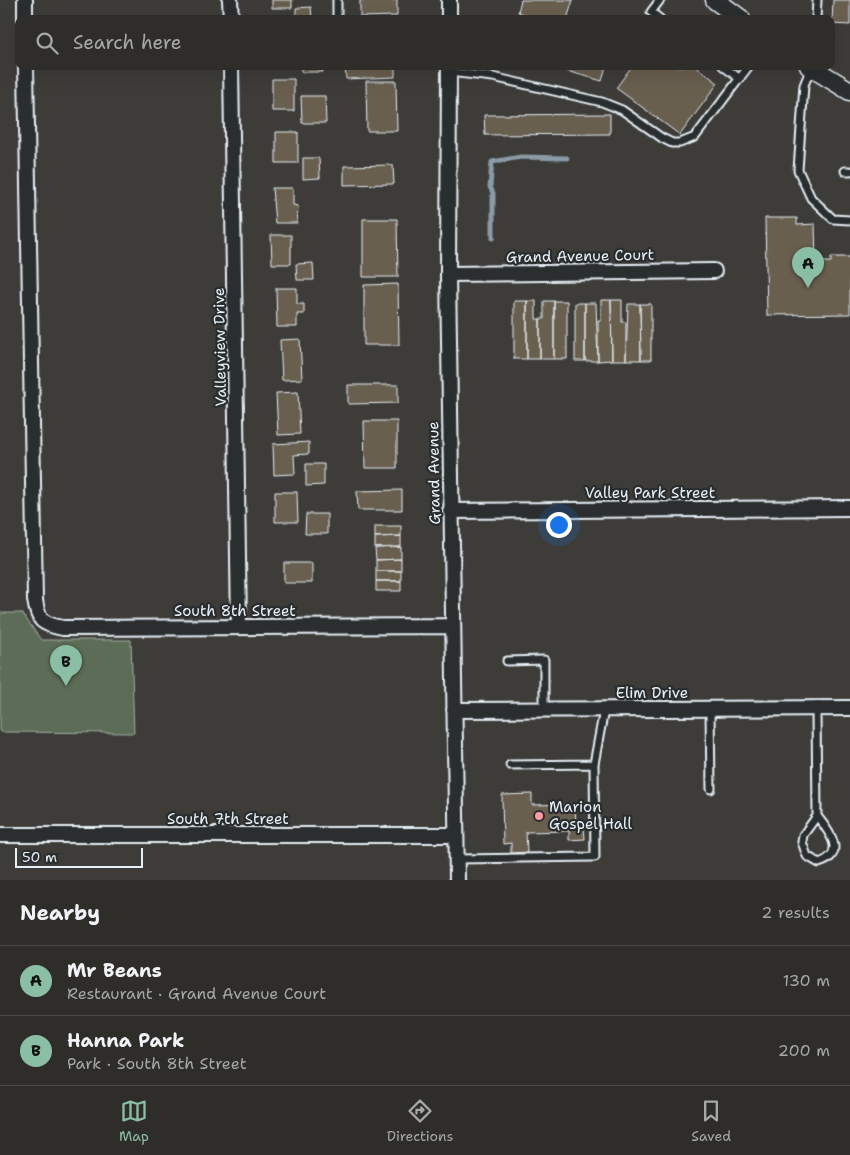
<!DOCTYPE html>
<meta charset="utf-8">
<style>
:root{--surface:#2e2d2a;--page:#363532;--text:#f1f3f6;--muted:#a7a8a8;--line:#494947;--accent:#8abfa5}
body{margin:0;font-family:"Shantell Sans",sans-serif;background:var(--page);color:var(--text)}
.scale{position:absolute;left:15px;bottom:12px;width:128px;box-sizing:border-box;padding-left:5px;border:2px solid #e8f1f8;border-top:0;font-size:14px;line-height:18px;white-space:nowrap;color:#e8f1f8;-webkit-text-stroke:4px #2a2d2e;paint-order:stroke}
.you{position:absolute;left:558px;top:524px;width:18px;height:18px;margin:-12px;border:4px solid #fff;border-radius:50%;background:#1a73e8;box-shadow:0 0 0 8px #1a73e833}
.badge{display:grid;place-items:center;width:32px;height:32px;border-radius:50%;background:var(--accent);color:#111;font-size:16px;font-weight:700}
.pin{position:absolute;translate:-50% -41px;filter:drop-shadow(0 1px 2px #0008)}
.pin::after{content:'';position:absolute;top:26px;width:18px;height:15px;background:inherit;clip-path:polygon(0 0,100% 0,50% 100%)}
.list{margin:0;padding:0;list-style:none}
h2{display:flex;justify-content:space-between;align-items:center;height:65px;margin:0;padding:0 20px;font-size:21px}
h2 small{font-size:16px;font-weight:400;color:var(--muted)}
.list li{display:grid;grid-template-columns:32px 1fr auto;gap:15px;align-items:center;box-sizing:border-box;height:70px;padding:0 20px;border-top:1px solid var(--line)}
.list b{display:block;font-size:19px;white-space:nowrap}
.list p{margin:0;font-size:16px;white-space:nowrap;color:var(--muted)}
.list em{font-size:16px;font-style:normal;color:var(--muted)}
.icon{flex:none;width:28px;height:28px;fill:none;stroke:currentColor;stroke-width:2;stroke-linecap:round;stroke-linejoin:round}
.map{position:relative;flex:none;width:850px;height:880px;overflow:hidden}
.search{position:absolute;background:var(--surface);box-shadow:0 5px 20px #0002;left:15px;right:15px;top:15px;height:55px;display:flex;align-items:center;gap:12px;box-sizing:border-box;padding:0 18px;border-radius:10px;color:var(--muted);font-size:19px}
.sheet{height:205px;background:var(--surface)}
nav{display:flex;justify-content:space-around;align-items:center;box-sizing:border-box;height:70px;border-top:1px solid var(--line);background:var(--surface);font-size:14px;color:var(--muted)}
nav a{display:grid;justify-items:center;gap:2px}
nav .on{color:var(--accent)}
.map>svg:first-child{display:block}
.green{fill:#5c6c56;stroke:#a2aea7}
.lines{fill:none;stroke-linecap:round;stroke-linejoin:round}
.stream{stroke:#8a9aa6;stroke-width:5}
.building{fill:#695e50;stroke:#e8f1f8}
.service-casing{stroke:#e8f1f8;stroke-width:11}
.minor-casing{stroke:#e8f1f8;stroke-width:18}
.tertiary-casing{stroke:#e8f1f8;stroke-width:21}
.service{stroke:#2a2d2e;stroke-width:7}
.minor{stroke:#2a2d2e;stroke-width:14}
.tertiary{stroke:#2a2d2e;stroke-width:18}
.poi-dot{fill:#ff9aa2;stroke:#2a2d2e;stroke-width:2}
.labels{text-anchor:middle;dominant-baseline:central;stroke-width:4.5;stroke-linejoin:round;paint-order:stroke}
.street-label{font-size:15px;fill:#e8f1f8;stroke:#2a2d2e}
.poi-label{font-size:15px;fill:#e8f1f8;stroke:#2a2d2e;text-anchor:start}
</style>
<div class="map">
<svg width="850" height="880" viewBox="0 0 850 880">
<rect width="100%" height="100%" fill="#3d3c38"/>
<filter id="ink" filterUnits="userSpaceOnUse"><feTurbulence type="fractalNoise" baseFrequency=".02" numOctaves="2"/><feDisplacementMap in="SourceGraphic" scale="10" xChannelSelector="R" yChannelSelector="G"/><feConvolveMatrix kernelMatrix="1 2 1 2 8 2 1 2 1" color-interpolation-filters="sRGB"/></filter>
<g filter="url(#ink)">
<path class="green" d="M0 613H22L41 640H131L134 733 0 732Z"/>
<g class="lines">
<path class="stream" d="M493 238V193L490 187 492 162 521 157 567 158"/>
</g>
<path class="building" d="M272 0H292V8H272Z
M360 0H397V16L360 17Z
M521 0H573L567 19H538L518 12Z
M833 0H850V25L832 24Z
M311 7 312 19H296V8Z
M301 66H322L323 72H301Z
M345 66H395V77L346 79Z
M549 66H606L602 81Z
M632 66H695L718 83 680 135 616 88Z
M272 79H294V111H272Z
M366 81H396L397 131H367Z
M301 96H325L326 123H302Z
M610 114V134L485 135 484 115Z
M276 132H298V163H276Z
M303 158H319L320 178 303 179Z
M393 165 394 184 344 185V166Z
M272 188H293V205L298 206 297 223H275Z
M765 218H797V225L815 224 816 262H831V257H850V314L767 315Z
M363 219H397L398 277H363Z
M271 235H291V264H272Z
M313 263 314 280H297L296 264Z
M398 284 399 345H364V285Z
M276 288H297V304H304V314H297V327H277Z
M601 300H611L612 360 598 361V320H601Z
M611 300H622V322H626V360H612Z
M514 301H527V359H514Z
M527 301H536V319H540V359H527Z
M544 301H554V359H540V319H544Z
M554 301H567V359H554Z
M575 303H585V361H575Z
M585 303H596L598 361H585Z
M628 304H640L641 360H626Z
M640 304H651V360H641Z
M300 339 302 379 282 380 280 340Z
M348 385H398V403L348 404Z
M298 392 300 434 278 435 276 393Z
M364 421H397V468H365Z
M309 442V454L294 455 295 474 274 475 273 444Z
M306 464H324V485L306 486Z
M402 490V510H358L357 491Z
M275 492H297L298 522H275Z
M306 514H327V534H305Z
M375 526H401V536L375 537Z
M401 536V547L375 548V537Z
M401 547V559L376 560 375 548Z
M401 559V571H376V560Z
M284 563H312V583H284Z
M376 571H401V581H376Z
M376 581H401V591H376Z
M532 794V805L575 804 576 827H584L585 839 569 840V831L526 832 527 852 511 853V843L503 844 502 795Z"/>
<g class="lines">
<g class="service-casing">
<path id="service" d="M337 0V19
M660 0 651 12 660 19
M816 19 817 0
M723 66 740 79
M811 68 804 85 798 170 811 198 833 219 850 220
M449 72 493 77 602 102 622 110 662 138 672 143H680L695 137 749 66
M845 171H850
M507 661 544 660V710
M710 709 711 789
M816 709 817 816 803 835 802 842 807 856 819 863C848 854 828 830 817 816
M594 764 604 710
M456 859 595 857 594 764 510 765"/>
</g>
<g class="minor-casing">
<path id="minor" d="M25 0V19
M230 0 231 19
M449 19V0
M26 66 35 600C38 621 42 624 63 628L452 626
M231 66 239 627
M449 66 448 274 457 880
M448 274 714 271
M450 511 850 508
M454 710 850 708
M0 835H456"/>
</g>
<g class="tertiary-casing">
<path id="tertiary" d="M715 0 741 19
M809 66 850 91"/>
</g>
<use href="#service" class="service"/>
<use href="#minor" class="minor"/>
<use href="#tertiary" class="tertiary"/>
</g>
</g>
<circle class="poi-dot" cx="539" cy="816" r="5"/>
<g class="labels">
<g class="street-label">
<text transform="translate(580 256) rotate(-1)">Grand Avenue Court</text>
<text transform="translate(220 347) rotate(-91)">Valleyview Drive</text>
<text transform="translate(434 473) rotate(-91)">Grand Avenue</text>
<text x="650" y="493">Valley Park Street</text>
<text x="235" y="611">South 8th Street</text>
<text x="652" y="693">Elim Drive</text>
<text x="228" y="819">South 7th Street</text>
</g>
<g class="poi-label">
<text x="549" y="807">Marion<tspan x="549" dy="17">Gospel Hall</tspan></text>
</g>
</g>
</svg>
<div class="scale">50 m</div>
<div class="you"></div>
<div class="pin badge" style="left:808px;top:288px">A</div>
<div class="pin badge" style="left:66px;top:686px">B</div>
<div class="search"><svg class="icon" aria-label="search" viewBox="0 0 24 24"><circle cx="10" cy="10" r="6"/><path d="M15 15l6 6"/></svg>Search here</div>
</div>
<section class="sheet">
<h2>Nearby<small>2 results</small></h2>
<ul class="list">
<li><span class="badge">A</span><div><b>Mr Beans</b><p>Restaurant · Grand Avenue Court</p></div><em>130 m</em></li>
<li><span class="badge">B</span><div><b>Hanna Park</b><p>Park · South 8th Street</p></div><em>200 m</em></li>
</ul>
</section>
<nav>
<a class="on"><svg class="icon" aria-label="map" viewBox="0 0 24 24"><path d="M3 6l6-2 6 2 6-2v14l-6 2-6-2-6 2zM9 4v14M15 6v14"/></svg>Map</a>
<a><svg class="icon" aria-label="directions" viewBox="0 0 24 24"><path d="M12 3l9 9-9 9-9-9zM9 14v-3h6M13 9l2 2-2 2"/></svg>Directions</a>
<a><svg class="icon" aria-label="saved" viewBox="0 0 24 24"><path d="M7 4h10v16l-5-4-5 4z"/></svg>Saved</a>
</nav>
